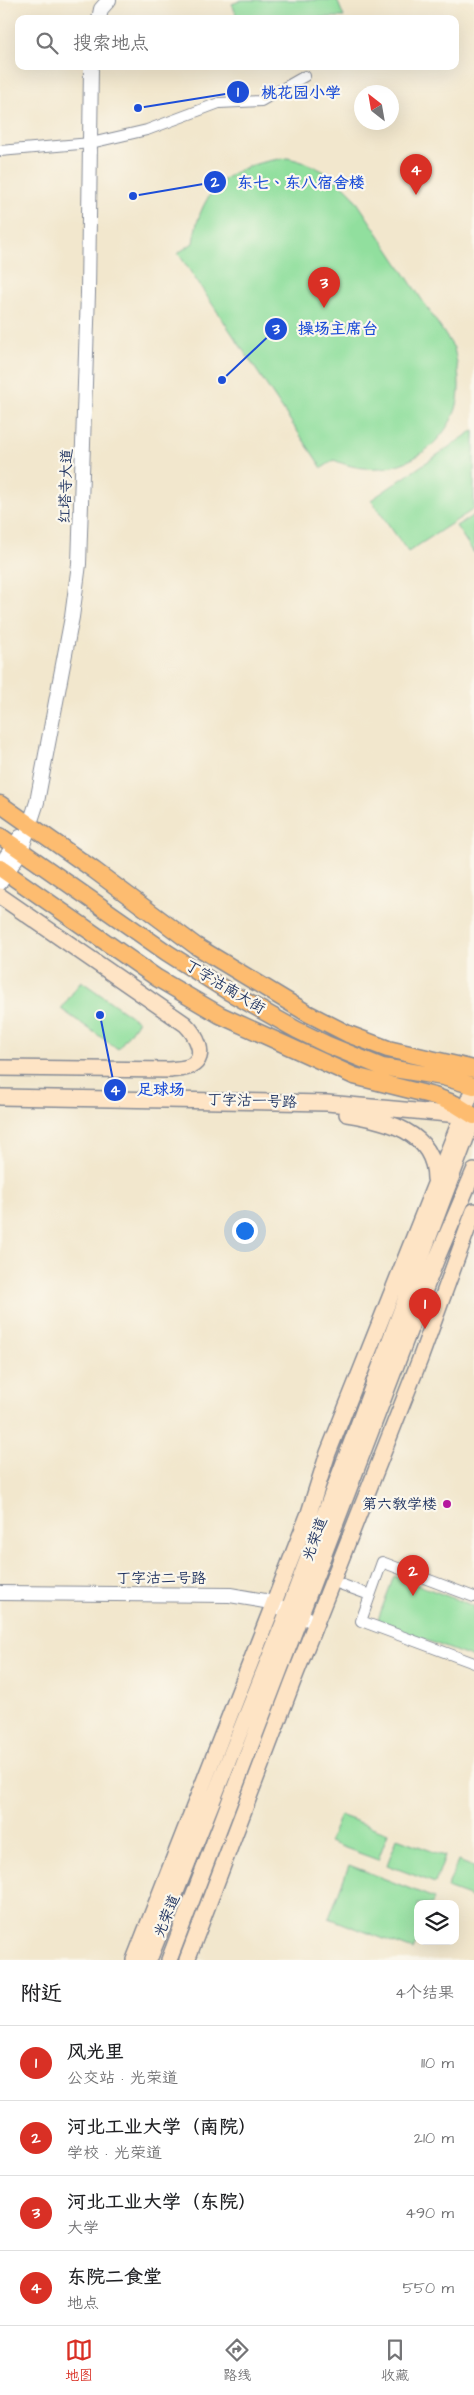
<!DOCTYPE html>
<html lang="zh">
<meta charset="utf-8">
<style>
:root{--surface:#fff;--page:#f6f6f6;--text:#202124;--muted:#757577;--line:#e0e0e0;--accent:#d93025}
body{margin:0;font-family:"Architects Daughter","LXGW WenKai TC",sans-serif;background:var(--page);color:var(--text)}
.controls{position:absolute;right:15px;bottom:15px;display:grid;overflow:hidden;border-radius:10px;box-shadow:0 5px 20px #0002}
.controls button{width:45px;height:45px;display:grid;place-items:center;padding:0;border:0;border-bottom:1px solid var(--line);background:var(--surface);color:var(--text);font:25px sans-serif}
.compass{position:absolute;left:354px;top:85px;width:45px;height:45px;border-radius:50%;background:var(--surface);box-shadow:0 5px 20px #0002;rotate:329deg}
.you{position:absolute;left:244px;top:1230px;width:18px;height:18px;margin:-12px;border:4px solid #fff;border-radius:50%;background:#1a73e8;box-shadow:0 0 0 8px #1a73e833}
.badge{display:grid;place-items:center;width:32px;height:32px;border-radius:50%;background:var(--accent);color:#fff;font-size:16px;font-weight:700}
.pin{position:absolute;translate:-50% -41px;filter:drop-shadow(0 1px 2px #0008)}
.pin::after{content:'';position:absolute;top:26px;width:18px;height:15px;background:inherit;clip-path:polygon(0 0,100% 0,50% 100%)}
.list{margin:0;padding:0;list-style:none}
h2{display:flex;justify-content:space-between;align-items:center;height:65px;margin:0;padding:0 20px;font-size:21px}
h2 small{font-size:16px;font-weight:400;color:var(--muted)}
.list li{display:grid;grid-template-columns:32px 1fr auto;gap:15px;align-items:center;box-sizing:border-box;height:75px;padding:0 20px;border-top:1px solid var(--line)}
.list b{display:block;font-size:19px;white-space:nowrap}
.list p{margin:0;font-size:16px;white-space:nowrap;color:var(--muted)}
.list em{font-size:16px;font-style:normal;color:var(--muted)}
.icon{flex:none;width:28px;height:28px;fill:none;stroke:currentColor;stroke-width:2;stroke-linecap:round;stroke-linejoin:round}
.map{position:relative;flex:none;width:474px;height:1960px;overflow:hidden}
.search{position:absolute;background:var(--surface);box-shadow:0 5px 20px #0002;left:15px;right:15px;top:15px;height:55px;display:flex;align-items:center;gap:12px;box-sizing:border-box;padding:0 18px;border-radius:10px;color:var(--muted);font-size:19px}
.sheet{height:365px;background:var(--surface)}
nav{display:flex;justify-content:space-around;align-items:center;box-sizing:border-box;height:70px;border-top:1px solid var(--line);background:var(--surface);font-size:14px;color:var(--muted)}
nav a{display:grid;justify-items:center;gap:2px}
nav .on{color:var(--accent)}
.map>svg:first-child{display:block}
.green{fill:#91df9e;stroke:#56877e}
.lines{fill:none;stroke-linecap:round;stroke-linejoin:round}
.minor-casing{stroke:#868b96;stroke-width:12}
.tertiary-casing{stroke:#868b96;stroke-width:16}
.secondary-casing{stroke:#868b96;stroke-width:18}
.primary-casing{stroke:#868b96;stroke-width:19}
.minor{stroke:#fff;stroke-width:10}
.tertiary{stroke:#fff;stroke-width:14}
.secondary{stroke:#fee4c5;stroke-width:15}
.primary{stroke:#fdbc6f;stroke-width:16}
.poi-dot{fill:#b5179e;stroke:#fbf7ec;stroke-width:2}
.labels{text-anchor:middle;dominant-baseline:central;stroke-width:4.5;stroke-linejoin:round;paint-order:stroke}
.street-label{font-size:15px;fill:#1b2f5e;stroke:#fbf7ec}
.poi-label{font-size:15px;fill:#1b2f5e;stroke:#fbf7ec;text-anchor:end}
.leader{fill:none;stroke:#1d4ed8;stroke-width:2}
.callout-dot{fill:#1d4ed8;stroke:#fbf7ec;stroke-width:2}
.mark-label{font-size:15px;text-anchor:middle;font-weight:bold;fill:#fff}
.callout-label{font-size:16px;text-anchor:middle;font-weight:bold;fill:#1d4ed8;stroke:#fbf7ec;stroke-width:4.5;stroke-linejoin:round;paint-order:stroke}
</style>
<div class="map">
<svg width="474" height="1960" viewBox="0 0 474 1960">
<rect width="100%" height="100%" fill="#fbf7ec"/>
<filter id="ink" filterUnits="userSpaceOnUse"><feTurbulence type="fractalNoise" baseFrequency=".02" numOctaves="2"/><feDisplacementMap in="SourceGraphic" scale="10" xChannelSelector="R" yChannelSelector="G"/><feConvolveMatrix kernelMatrix="1 2 1 2 8 2 1 2 1" color-interpolation-filters="sRGB"/></filter>
<filter id="wash" filterUnits="userSpaceOnUse"><feTurbulence type="fractalNoise" baseFrequency=".0096" numOctaves="4" result="noise"/><feDisplacementMap in="SourceGraphic" scale="20" xChannelSelector="R" yChannelSelector="G"/><feGaussianBlur stdDeviation="1.12" result="paint"/><feColorMatrix in="noise" values="0 0 0 0 0 0 0 0 0 0 0 0 0 0 0 0 0 1.4 0 .05"/><feComposite in="paint" operator="in"/></filter>
<g filter="url(#wash)">
<rect width="100%" height="100%" fill="#f2e7cd"/>
<path class="green" d="M242 0H337L344 17 238 19 232 4Z
M288 158C314 164 332 174 351 193L454 348C458 367 462 389 456 409 437 459 383 482 334 460L322 468 178 253 193 243C201 185 232 164 288 158Z
M474 430V509L408 552 371 500Z
M474 515V553L456 526Z
M81 981 138 1021 118 1049 61 1009Z
M394 1576 474 1606V1658L377 1622Z
M340 1815 388 1833 378 1860 329 1842Z
M397 1838 445 1856 435 1883 387 1865Z
M458 1861 474 1867V1898L447 1888Z
M349 1865 434 1898 432 1904H418V1939L413 1950 329 1918Z"/>
</g>
<g filter="url(#ink)">
<g class="lines">
<g class="minor-casing">
<path id="minor" d="M0 151 91 143 147 130 219 103 261 101 305 76
M332 1581 370 1595
M474 1597 382 1562 361 1621 474 1663"/>
</g>
<g class="tertiary-casing">
<path id="tertiary" d="M99 19 101 9 109 0
M0 865 20 837
M0 883 21 851 37 802 72 617 79 564 88 293 91 66
M0 1593 230 1595 265 1601 316 1622"/>
</g>
<g class="secondary-casing">
<path id="secondary" d="M0 896 185 1024C195 1034 209 1056 191 1066 185 1069 176 1069 170 1070L0 1068
M0 1097 327 1103 470 1116
M347 1114C385 1120 435 1131 435 1179
M134 1960 309 1513 328 1453 474 1086
M149 1960 288 1611 474 1117
M169 1960 437 1258 474 1171
M187 1960 293 1681 420 1359 474 1211"/>
</g>
<g class="primary-casing">
<path id="primary" d="M0 804 94 870 196 946 307 1013 348 1034 388 1049 474 1069
M0 836 166 952 229 992 297 1030 328 1045 382 1067 443 1077 474 1086
M0 868 157 978 220 1015 354 1076 434 1096 455 1104 474 1116"/>
</g>
<use href="#minor" class="minor"/>
<use href="#tertiary" class="tertiary"/>
<use href="#secondary" class="secondary"/>
<use href="#primary" class="primary"/>
</g>
</g>
<circle class="poi-dot" cx="447" cy="1504" r="5"/>
<g class="labels">
<g class="street-label">
<text transform="translate(66 486) rotate(-88)">红塔寺大道</text>
<text transform="translate(225 987) rotate(31)">丁字沽南大街</text>
<text transform="translate(252 1101) rotate(2)">丁字沽一号路</text>
<text transform="translate(315 1539) rotate(-70)">光荣道</text>
<text x="161" y="1578">丁字沽二号路</text>
<text transform="translate(167 1916) rotate(-68)">光荣道</text>
</g>
<g class="poi-label">
<text x="437" y="1504">第六教学楼</text>
</g>
</g>
<path class="leader" d="M138 108L238 92M133 196L215 182M222 380L276 329M100 1015L115 1090"/>
<g class="callout-dot">
<circle cx="138" cy="108" r="5"/>
<circle cx="133" cy="196" r="5"/>
<circle cx="222" cy="380" r="5"/>
<circle cx="100" cy="1015" r="5"/>
<circle cx="238" cy="92" r="12"/>
<circle cx="215" cy="182" r="12"/>
<circle cx="276" cy="329" r="12"/>
<circle cx="115" cy="1090" r="12"/>
</g>
<g class="mark-label">
<text x="238" y="97">1</text>
<text x="215" y="187">2</text>
<text x="276" y="334">3</text>
<text x="115" y="1095">4</text>
</g>
<g class="callout-label">
<text x="301" y="98">桃花园小学</text>
<text x="301" y="188">东七、东八宿舍楼</text>
<text x="338" y="334">操场主席台</text>
<text x="161" y="1095">足球场</text>
</g>
</svg>
<div class="controls">
<button><svg class="icon" aria-label="layers" viewBox="0 0 24 24"><path d="M12 4l9 5-9 5-9-5zM3 14l9 5 9-5"/></svg></button>
</div>
<svg class="compass" viewBox="-18 -18 36 36"><path d="M0-13l5 13h-10z" fill="#e53935"/><path d="M0 13l5-13h-10z" fill="#757577"/></svg>
<div class="you"></div>
<div class="pin badge" style="left:425px;top:1329px">1</div>
<div class="pin badge" style="left:413px;top:1596px">2</div>
<div class="pin badge" style="left:324px;top:308px">3</div>
<div class="pin badge" style="left:416px;top:195px">4</div>
<div class="search"><svg class="icon" aria-label="search" viewBox="0 0 24 24"><circle cx="10" cy="10" r="6"/><path d="M15 15l6 6"/></svg>搜索地点</div>
</div>
<section class="sheet">
<h2>附近<small>4个结果</small></h2>
<ul class="list">
<li><span class="badge">1</span><div><b>风光里</b><p>公交站 · 光荣道</p></div><em>110 m</em></li>
<li><span class="badge">2</span><div><b>河北工业大学（南院）</b><p>学校 · 光荣道</p></div><em>210 m</em></li>
<li><span class="badge">3</span><div><b>河北工业大学（东院）</b><p>大学</p></div><em>490 m</em></li>
<li><span class="badge">4</span><div><b>东院二食堂</b><p>地点</p></div><em>550 m</em></li>
</ul>
</section>
<nav>
<a class="on"><svg class="icon" aria-label="map" viewBox="0 0 24 24"><path d="M3 6l6-2 6 2 6-2v14l-6 2-6-2-6 2zM9 4v14M15 6v14"/></svg>地图</a>
<a><svg class="icon" aria-label="directions" viewBox="0 0 24 24"><path d="M12 3l9 9-9 9-9-9zM9 14v-3h6M13 9l2 2-2 2"/></svg>路线</a>
<a><svg class="icon" aria-label="saved" viewBox="0 0 24 24"><path d="M7 4h10v16l-5-4-5 4z"/></svg>收藏</a>
</nav>
